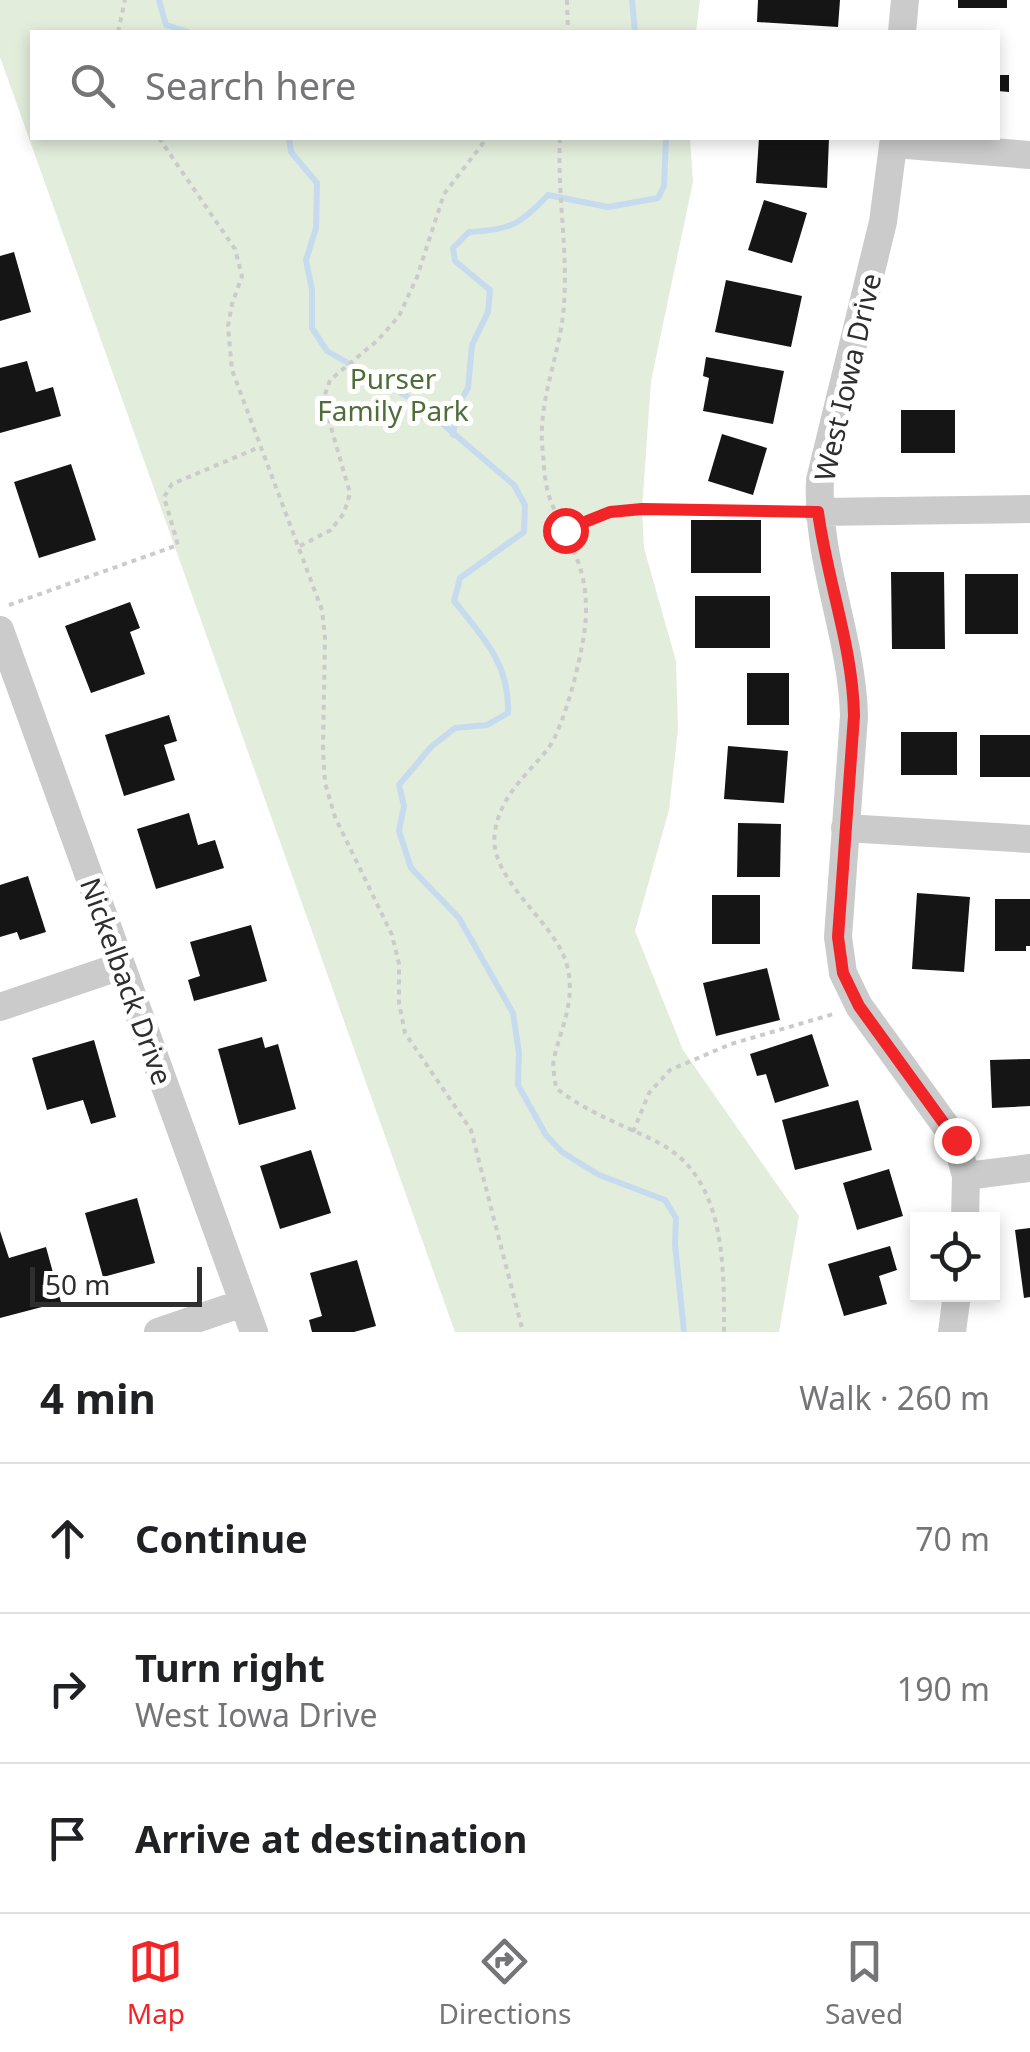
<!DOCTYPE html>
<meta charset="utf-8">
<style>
:root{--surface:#fff;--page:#f2f2f2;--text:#202124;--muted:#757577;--line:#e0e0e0;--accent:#f12428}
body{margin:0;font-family:"Noto Sans",sans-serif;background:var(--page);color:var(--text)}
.controls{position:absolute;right:30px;bottom:30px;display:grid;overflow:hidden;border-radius:0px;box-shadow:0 5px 15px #0003}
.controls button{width:90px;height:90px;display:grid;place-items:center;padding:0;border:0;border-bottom:2px solid var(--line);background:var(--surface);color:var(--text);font:50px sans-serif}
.scale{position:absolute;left:30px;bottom:25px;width:172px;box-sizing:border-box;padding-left:10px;border:5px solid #2e2e2e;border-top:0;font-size:28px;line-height:35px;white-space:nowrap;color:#2e2e2e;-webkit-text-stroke:8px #fff;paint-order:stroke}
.stop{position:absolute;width:30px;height:30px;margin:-22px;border:8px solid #f12428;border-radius:50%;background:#fff}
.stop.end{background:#f12428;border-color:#fff;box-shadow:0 2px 10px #0008}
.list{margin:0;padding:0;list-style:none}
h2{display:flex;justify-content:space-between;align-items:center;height:130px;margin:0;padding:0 40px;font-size:42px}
h2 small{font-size:32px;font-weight:400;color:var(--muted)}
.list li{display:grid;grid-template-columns:65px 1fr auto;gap:30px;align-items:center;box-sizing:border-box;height:150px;padding:0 40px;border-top:2px solid var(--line)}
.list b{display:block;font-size:38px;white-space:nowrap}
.list p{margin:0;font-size:32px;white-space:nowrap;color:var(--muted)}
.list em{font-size:32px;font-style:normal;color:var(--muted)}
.icon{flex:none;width:55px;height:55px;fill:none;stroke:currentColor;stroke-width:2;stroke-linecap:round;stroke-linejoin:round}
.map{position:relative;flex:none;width:1030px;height:1332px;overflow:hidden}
.search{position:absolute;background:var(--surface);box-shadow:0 5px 15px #0003;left:30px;right:30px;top:30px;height:110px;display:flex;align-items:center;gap:25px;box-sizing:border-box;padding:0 35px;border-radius:0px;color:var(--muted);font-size:38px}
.sheet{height:580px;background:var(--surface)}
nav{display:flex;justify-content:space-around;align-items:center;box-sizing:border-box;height:140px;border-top:2px solid var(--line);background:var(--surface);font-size:28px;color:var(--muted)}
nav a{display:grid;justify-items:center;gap:5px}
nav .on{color:var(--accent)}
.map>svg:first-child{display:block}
.green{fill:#e3eddb}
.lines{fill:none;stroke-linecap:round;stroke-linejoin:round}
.stream{stroke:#c6dcee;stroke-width:6}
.building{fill:#151515}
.path{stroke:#cbcbcb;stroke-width:4;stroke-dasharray:5 5;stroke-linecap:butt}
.minor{stroke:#cbcbcb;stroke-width:28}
.route{stroke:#f12428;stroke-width:12}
.labels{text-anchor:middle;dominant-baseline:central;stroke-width:10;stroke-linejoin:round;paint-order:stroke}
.street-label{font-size:28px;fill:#2e2e2e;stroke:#fff}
.park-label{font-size:28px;fill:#4e6d38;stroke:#fff}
</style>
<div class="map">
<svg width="1030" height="1332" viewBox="0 0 1030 1332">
<rect width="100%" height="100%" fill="#fff"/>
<path class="green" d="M0 0H700L696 32H32V138H690L693 182 651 381 642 509 644 548 676 661 678 729 669 810 635 931 683 1050 799 1216 779 1332H455L0 57Z"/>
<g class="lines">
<path class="stream" d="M159 0 166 25 189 32
M632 0 635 32
M289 138 291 152 317 183 316 228 306 260 312 290V328L327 351 417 402 514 485 525 505 524 532 460 578 454 601C483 637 510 664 508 713L487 725 455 728 431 747 399 785 404 806 399 831 411 868 459 918 513 1013 519 1053 518 1085 546 1135 562 1152 599 1175 665 1200 676 1218 675 1244 684 1332
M453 435 458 405 468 388 472 345 488 312 490 290 455 261 453 248 469 232C510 230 520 225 548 195L608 207 658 198 664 186 666 138"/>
</g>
<path class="building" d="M758 0H840L838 27 757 22Z
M958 0H1007V8H958Z
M998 75H1009V92L998 91Z
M759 138H829L827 188 756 183Z
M764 200 807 213 792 263 748 250Z
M14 252 31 312 0 321V256Z
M726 280 802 296 791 347 715 332Z
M706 357 784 371 773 424 703 411 709 378 703 376Z
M27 361 36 392 53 387 61 416 0 433V368Z
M901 410H955V453H901Z
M722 434 767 448 753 495 708 481Z
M71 464 96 540 39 558 14 482Z
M691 520H761V573H691Z
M891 572H944L945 649H892Z
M965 574H1018V634H965Z
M695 596H770V648H695Z
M130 602 140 628 130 632 145 674 91 693 65 626Z
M747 673H789V725H747Z
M169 715 177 741 164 745 175 780 124 796 105 735Z
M901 732H957V775H901Z
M980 735H1030V777H980Z
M728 746 788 751 784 803 724 799Z
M189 813 198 845 215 840 224 868 156 889 137 829Z
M738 823 781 824 780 877H737Z
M28 876 46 932 20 940 17 932 0 937V885Z
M917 893 970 897 964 972 912 969Z
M712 895H760V944H712Z
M995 899H1030V946H1026V951H995Z
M251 925 267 981 194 1001 188 980 200 976 190 942Z
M767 968 780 1020 716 1036 703 983Z
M812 1034 829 1086 775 1103 766 1074 757 1076 750 1054Z
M262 1037 265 1048 278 1044 296 1109 239 1125 218 1049Z
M94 1040 116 1117 91 1124 83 1100 47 1110 32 1058Z
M1030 1059V1106L992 1108 990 1060Z
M858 1100 872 1150 795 1170 782 1120Z
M311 1150 331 1213 280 1229 260 1166Z
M889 1169 903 1216 857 1230 843 1183Z
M137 1198 155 1263 103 1277 85 1213Z
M1030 1228V1297L1024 1298 1015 1230Z
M0 1231 9 1258 46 1247 61 1302 0 1318Z
M890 1246 897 1270 879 1276 887 1304 844 1316 828 1264Z
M357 1260 376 1326 354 1332H312L309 1320 322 1316 310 1273Z"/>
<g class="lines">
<path class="path" d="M567 0 568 32
M118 32 125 0
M159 138 235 249 242 276 232 304 228 326 232 370 322 610 325 637 323 749 325 783 335 817 392 935 399 964V1003L405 1033 471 1130 523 1332
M560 138C557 193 568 249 564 304 561 355 536 402 543 454 544 468 545 485 550 499 567 543 587 562 586 613 586 642 565 728 547 750 526 776 500 796 495 832 487 878 553 920 566 962 577 997 562 1025 554 1058 552 1067 555 1078 556 1088 587 1113 624 1125 659 1143 726 1178 724 1266 724 1332
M565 530 610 512 642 509 792 511
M300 546 331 530 344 513 350 493 323 400 330 380 378 340 399 316 417 277 444 194 487 138
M9 605 178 545 164 497 172 484 260 447
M633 1132 649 1093 670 1070 731 1044 837 1013"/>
<path class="minor" d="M902 32 905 0
M894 138 883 222 820 480C816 561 852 635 854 716L838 937 843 973 859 1006 956 1140 966 1176 965 1220
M894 144 1030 155
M818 512 1030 509
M0 630 254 1332
M845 828 1030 839
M0 1007 121 966
M966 1176 1030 1168
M158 1332 243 1303
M952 1332 957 1294"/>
</g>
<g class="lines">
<path class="route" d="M565 530 610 512 642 509 818 512C827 580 853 647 854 716L838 937 843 973 859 1006 956 1140"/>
</g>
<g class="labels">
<g class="street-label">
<text transform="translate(847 377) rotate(-77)">West Iowa Drive</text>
<text transform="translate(127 981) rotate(70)">Nickelback Drive</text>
</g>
<g class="park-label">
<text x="393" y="378">Purser<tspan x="393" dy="32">Family Park</tspan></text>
</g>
</g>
</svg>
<div class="controls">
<button><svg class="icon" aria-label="locate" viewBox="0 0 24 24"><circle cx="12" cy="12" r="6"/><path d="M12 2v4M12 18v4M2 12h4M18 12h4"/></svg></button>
</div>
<div class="scale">50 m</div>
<div class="stop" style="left:565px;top:530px"></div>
<div class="stop end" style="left:956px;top:1140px"></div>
<div class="search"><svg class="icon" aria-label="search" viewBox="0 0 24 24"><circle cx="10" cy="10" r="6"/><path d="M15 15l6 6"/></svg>Search here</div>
</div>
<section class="sheet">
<h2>4 min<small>Walk · 260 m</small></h2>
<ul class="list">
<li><svg class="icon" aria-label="ahead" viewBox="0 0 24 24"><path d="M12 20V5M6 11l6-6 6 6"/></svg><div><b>Continue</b></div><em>70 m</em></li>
<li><svg class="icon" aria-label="right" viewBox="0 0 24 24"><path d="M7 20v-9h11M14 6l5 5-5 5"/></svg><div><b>Turn right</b><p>West Iowa Drive</p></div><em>190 m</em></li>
<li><svg class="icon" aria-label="arrive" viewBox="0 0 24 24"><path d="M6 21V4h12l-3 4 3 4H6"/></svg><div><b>Arrive at destination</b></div></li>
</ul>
</section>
<nav>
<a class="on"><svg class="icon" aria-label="map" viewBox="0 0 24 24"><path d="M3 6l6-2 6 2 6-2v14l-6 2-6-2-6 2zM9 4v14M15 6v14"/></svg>Map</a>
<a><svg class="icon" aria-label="directions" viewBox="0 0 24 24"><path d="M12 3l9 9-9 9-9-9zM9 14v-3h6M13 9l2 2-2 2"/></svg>Directions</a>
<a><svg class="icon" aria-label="saved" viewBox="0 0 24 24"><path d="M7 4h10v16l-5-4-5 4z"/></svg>Saved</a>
</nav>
